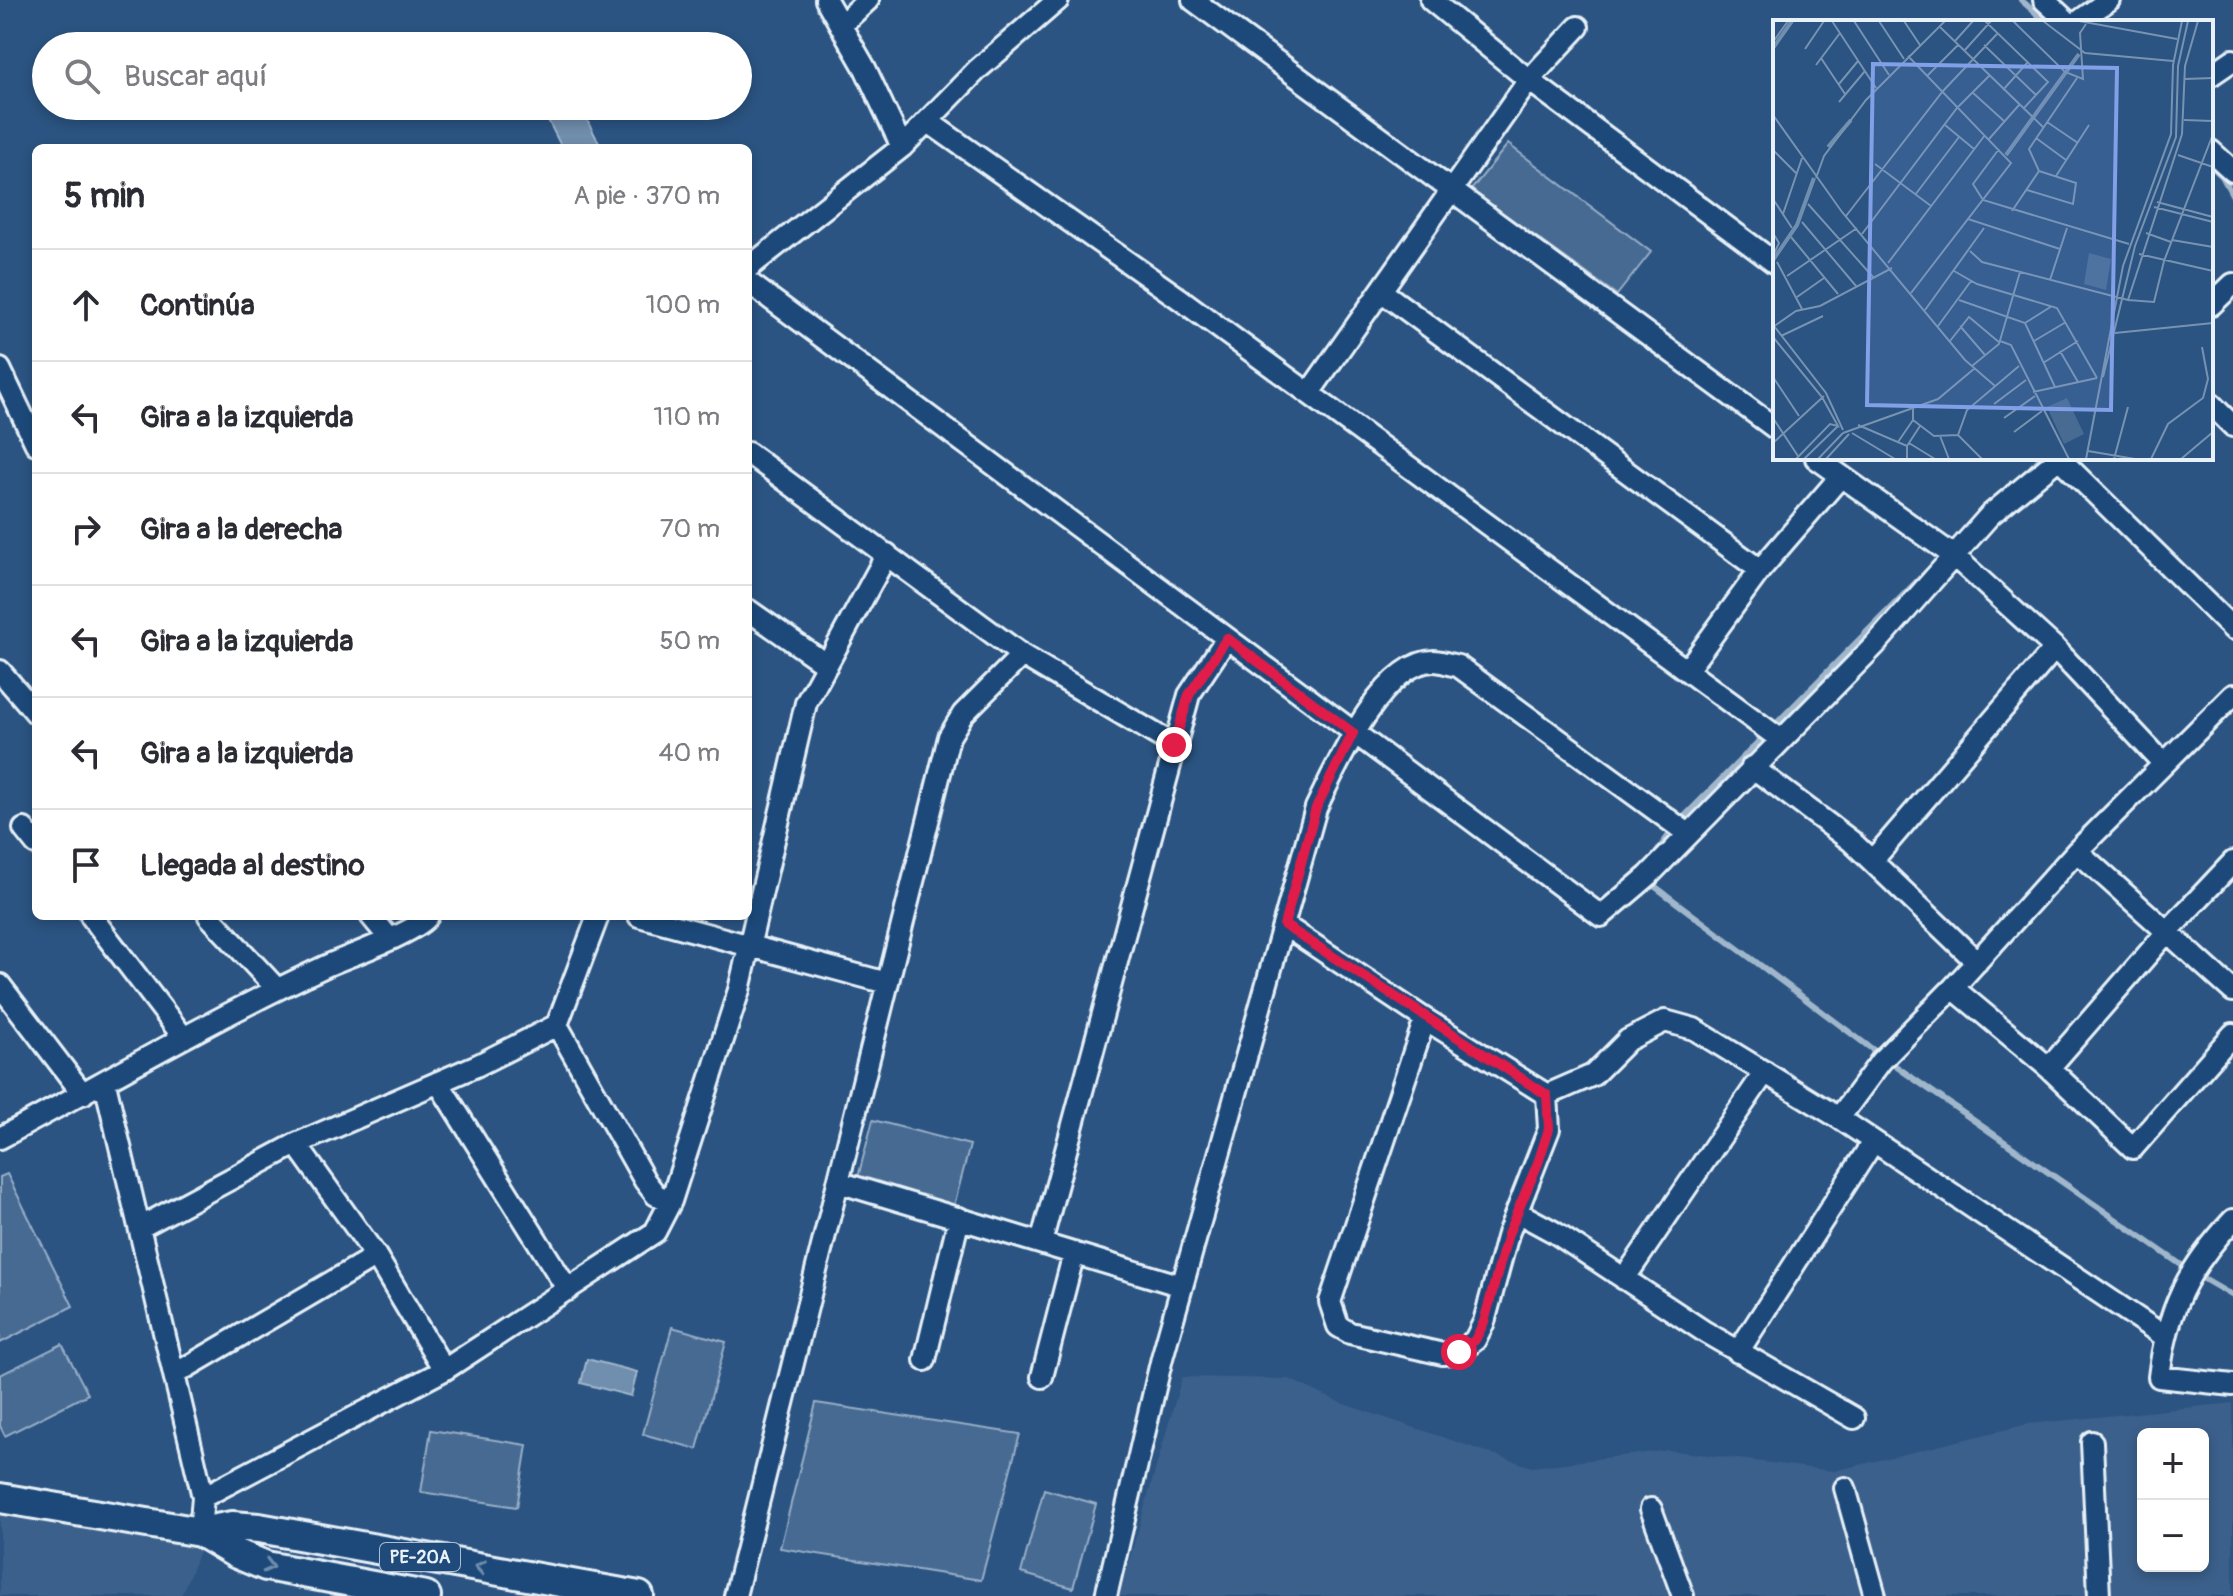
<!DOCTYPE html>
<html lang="es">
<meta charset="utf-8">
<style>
:root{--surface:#fff;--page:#f2f2f3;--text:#2b2b33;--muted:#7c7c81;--line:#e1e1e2}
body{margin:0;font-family:Pangolin,sans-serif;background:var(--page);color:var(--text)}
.controls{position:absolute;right:24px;bottom:24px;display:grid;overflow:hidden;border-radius:12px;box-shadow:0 4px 12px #0003}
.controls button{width:72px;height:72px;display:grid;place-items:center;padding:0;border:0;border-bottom:2px solid var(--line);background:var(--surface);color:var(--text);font:40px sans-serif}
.stop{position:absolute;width:24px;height:24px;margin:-18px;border:6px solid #e11d48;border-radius:50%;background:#fff}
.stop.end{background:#e11d48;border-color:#fff;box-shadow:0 2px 8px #0008}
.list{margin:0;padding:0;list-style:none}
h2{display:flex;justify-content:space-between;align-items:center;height:104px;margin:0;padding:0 32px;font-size:34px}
h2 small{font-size:26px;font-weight:400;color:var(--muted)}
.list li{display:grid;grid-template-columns:52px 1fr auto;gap:24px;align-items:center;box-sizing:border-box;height:112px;padding:0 32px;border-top:2px solid var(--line)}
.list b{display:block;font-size:30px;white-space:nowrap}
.list em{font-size:26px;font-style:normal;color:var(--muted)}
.icon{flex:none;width:44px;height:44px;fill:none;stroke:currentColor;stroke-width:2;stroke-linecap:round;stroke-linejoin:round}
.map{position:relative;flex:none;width:2233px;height:1596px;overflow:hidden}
.search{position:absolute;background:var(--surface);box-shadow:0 4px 12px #0003;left:32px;top:32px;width:720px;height:88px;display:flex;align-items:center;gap:20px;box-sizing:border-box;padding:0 28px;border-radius:44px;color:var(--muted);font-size:30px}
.panel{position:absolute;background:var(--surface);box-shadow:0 4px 12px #0003;left:32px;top:144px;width:720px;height:776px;border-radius:12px}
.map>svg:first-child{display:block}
.built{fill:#3a608b;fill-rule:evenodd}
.green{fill:#476b93;stroke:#98aec6;stroke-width:2}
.water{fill:#708ead;stroke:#a0b6cb;stroke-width:2}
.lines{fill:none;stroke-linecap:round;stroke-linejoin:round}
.stream{stroke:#a0b6cb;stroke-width:6}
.minor-casing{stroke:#e8f1f8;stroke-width:26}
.highway-casing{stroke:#e8f1f8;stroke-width:34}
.minor{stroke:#1f4a7a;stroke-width:20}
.highway{stroke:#1f4a7a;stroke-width:28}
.oneway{stroke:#6f8dac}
.route{stroke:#e11d48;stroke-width:10}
.labels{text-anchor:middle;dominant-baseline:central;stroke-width:6;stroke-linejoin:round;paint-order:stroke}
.shield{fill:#1f4a7a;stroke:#acbfd2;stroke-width:2}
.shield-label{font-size:18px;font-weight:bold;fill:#e8f1f8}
.inset-river{fill:none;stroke:#708ead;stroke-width:4}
.inset-road{fill:none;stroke:#7793b1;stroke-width:2}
.view{fill:#82a0e8;fill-opacity:0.15;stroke:#82a0e8;stroke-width:4}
.inset-edge{fill:none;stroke:#e8f1f8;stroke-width:4}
</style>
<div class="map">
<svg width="2233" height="1596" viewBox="0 0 2233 1596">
<rect width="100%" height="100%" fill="#2b5482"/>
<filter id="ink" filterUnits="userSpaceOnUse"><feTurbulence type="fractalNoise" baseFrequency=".0125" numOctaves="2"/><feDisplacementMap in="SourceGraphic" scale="16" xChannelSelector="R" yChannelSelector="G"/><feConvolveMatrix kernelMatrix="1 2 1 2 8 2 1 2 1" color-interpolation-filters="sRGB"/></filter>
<g filter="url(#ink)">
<path class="built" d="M1182 1377 1289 1379 1341 1403 1532 1467 1668 1450 1834 1471 2028 1424 2233 1403V1596H1119ZM2143 1434H2203V1566H2143Z
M0 1510 201 1547 181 1596H0Z"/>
<path class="green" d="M1508 144 1651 252 1617 295 1471 190Z
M873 1120 970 1145 954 1206 857 1181Z
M7 1174 73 1306 0 1343V1177Z
M672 1327 726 1342 697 1449 643 1434Z
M62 1344 88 1394 5 1436 0 1426V1375Z
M816 1403 1020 1434 981 1580 780 1548Z
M431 1430 527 1445 517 1507 421 1492Z
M1044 1489 1096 1504 1073 1588 1021 1573Z"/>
<path class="water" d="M541 106H580L600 145 562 148Z
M587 1359 637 1372 631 1396 581 1383Z"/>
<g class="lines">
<path class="stream" d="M2021 0 2046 22
M2211 166 2222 176 2233 196
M2026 473 2040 458
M1653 858 1676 825 1927 571
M1649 882 1884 1058 2190 1271 2233 1296"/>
<g class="minor-casing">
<path id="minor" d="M826 0 865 68 902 147
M1193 0 1775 428
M1431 0 1529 80 1775 263
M2044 0 2068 22
M2078 22 2109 0
M841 25 868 0
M2211 75 2233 60
M930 123 1180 299 1780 739
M2211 151 2233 171
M748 268 902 147 978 69 1058 0
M748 282 1601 916 1648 876 1875 645 1990 515 2059 458
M1381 291 1760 570
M2211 305 2233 284
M0 369 36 444
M1309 393 1529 80 1578 27
M2211 404 2233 426
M748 453 1022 655 1174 745
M1816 458 1954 556 2055 648 2163 763
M2059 458 2233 629
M748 610 827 665
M1687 670 1760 570 1841 476
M0 671 36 713
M1752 767 1851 841 1977 962
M24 829 36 844
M2077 851 2233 991
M1872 861 2055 648
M91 916 184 1038
M209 916 277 989
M371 916 389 938
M639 916 887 983
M1284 925 1425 1019 1547 1095 1593 1075 1628 1040 1665 1021 1694 1029 1839 1118 2164 1336
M0 985 83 1094
M1953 988 2049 1068 2133 1148 2233 1034
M1425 1019 1330 1302 1338 1326 1350 1333 1443 1354 1459 1352 1475 1340 1484 1322 1508 1234 1549 1129 1547 1095
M557 1025 645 1181 656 1195 671 1201
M2049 1068 2167 932 2233 862
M438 1082 568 1290
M105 1083 203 1497 200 1532
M1839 1118 1881 1061 1953 988 2077 851 2233 695
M0 1138C108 1080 214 1018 326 966 348 956 418 932 428 916
M296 1144 376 1256 444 1370
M838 1182 1182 1286
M1517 1212 1554 1232 1705 1332 1854 1418
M2233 1220C2187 1269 2167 1310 2159 1377L2233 1385
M141 1227 296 1144 478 1065 557 1025 598 916
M1041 1243 1189 695 1227 638
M1624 1279 1765 1072
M1738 1352 1873 1142
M925 1360 959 1218
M175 1374 376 1256
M1042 1377 1074 1253
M2092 1442 2099 1596
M1845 1488 1875 1596
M203 1497 444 1370 655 1232 671 1201 739 990 806 703 887 554
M1651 1509 1683 1596
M735 1596 949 737 963 714 1022 655
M1106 1596 1162 1358 1316 808C1335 769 1382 661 1434 661 1441 661 1451 665 1458 666L1687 833"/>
</g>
<g class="highway-casing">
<path id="highway" d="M0 1498 200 1532 232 1526 259 1528 639 1596
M200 1532 235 1553 266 1566 426 1596"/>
</g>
<use href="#minor" class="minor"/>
<use href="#highway" class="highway"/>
</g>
<defs><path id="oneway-chevron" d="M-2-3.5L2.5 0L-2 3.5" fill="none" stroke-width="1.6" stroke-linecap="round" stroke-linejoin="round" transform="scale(2)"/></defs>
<g class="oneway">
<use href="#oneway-chevron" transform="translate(269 1566) rotate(15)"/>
<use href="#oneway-chevron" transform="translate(480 1567) rotate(-170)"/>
</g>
</g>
<g class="lines" filter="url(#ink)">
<path class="route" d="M1174 745 1189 695 1227 638 1353 733 1316 808 1284 925 1547 1095 1549 1129 1538 1163 1508 1234 1484 1322 1475 1340 1459 1352"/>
</g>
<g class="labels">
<rect class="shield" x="380" y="1543" width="80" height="28" rx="6"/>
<g class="shield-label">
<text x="420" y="1557">PE-20A</text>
</g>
</g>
<g transform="translate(1773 20)">
<rect width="440" height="440" fill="#2b5482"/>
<path d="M316 233 338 239 333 270 311 264ZM294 378 311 414 291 424 274 387Z" fill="#476b93"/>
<path class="inset-river" d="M0 28 19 1M55 127 78 100M233 135 306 34M0 240 24 205 41 158"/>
<path class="inset-road" d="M59 1 103 68M81 1 116 55M106 1 131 39M131 1 147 25M212 1 275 62 250 89M240 1 292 52 310 59 307 13 313 4M270 1 312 33 400 41M306 1 404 19M167 7 270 107M182 21 200 1M0 22 15 1M211 25 263 75M32 29 51 1M191 31 218 1M135 36 238 143 138 273M48 38 72 74M43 45 67 13M154 56 185 25M412 59 440 58M439 59 440 84M66 64 85 41M230 70 254 43M199 72 231 101M66 82 92 51M0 95 69 192 192 340 222 366M411 100 440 101M274 102 305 123M172 105 201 129M263 118 293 140M216 119 246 85M226 129 200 164 210 180 356 224M0 130 23 153M405 135 440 147M102 144 158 186M283 156 316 105M43 158 51 136 93 80 172 1M254 170 300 184 303 163 266 151M142 175 186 117M0 179 19 208M384 182 440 197M35 184 100 257M381 187 440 202M239 191 266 151 256 129 304 58M10 194 29 138M73 196 170 71 224 14M195 199 287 229M29 202 83 266M0 213 6 223 0 236M373 213 398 222M89 214 184 88 216 56M18 217 65 274M399 220 440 227M197 231 209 242 355 280 409 114 412 46 425 1M366 234 440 251M4 242 29 289M115 243 212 115M181 251 204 264 284 288 324 358M14 256 84 208M277 260 294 208M24 277 51 258M186 280 252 303 282 367M355 280 381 282 391 241 440 114M152 290 211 208M252 303 279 286M1 306 53 373 70 410M165 306 198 261M187 306 212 335M0 307 23 291 47 286 119 248M342 313 440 303M8 316 50 296M0 317 49 377 65 406 57 404 23 439M177 321 196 297 227 323M227 321 238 325 296 439M261 321 293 302M287 331 305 362M270 343 305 321M199 346 226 324 247 252M0 357 26 396M330 357 362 226 403 117 405 46 415 1M260 372 324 358M221 384 253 360M0 398 25 436M231 398 262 376M140 400 161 416 185 415 209 439M85 405 134 426M241 412 269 391M70 413 165 379 202 348M79 413 122 439M185 415 194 390 246 346M167 416 176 439M125 422 140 400V389M0 423 51 376M136 423 162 439M315 431 362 439M31 439 65 406M45 439 70 413M53 439 76 414M134 439V426L147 406M313 439 350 246 398 114 400 45 409 1M341 439 355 387M378 439 395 404 430 378 435 359 429 327M408 439 440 412"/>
<path class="view" d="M100 44 344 48 338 390 94 385Z"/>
<rect width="440" height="440" class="inset-edge"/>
</g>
</svg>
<div class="controls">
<button>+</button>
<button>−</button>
</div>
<div class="stop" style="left:1459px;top:1352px"></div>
<div class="stop end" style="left:1174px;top:745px"></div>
<div class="search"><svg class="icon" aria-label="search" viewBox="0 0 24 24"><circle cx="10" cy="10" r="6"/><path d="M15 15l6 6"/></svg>Buscar aquí</div>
<section class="panel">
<h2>5 min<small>A pie · 370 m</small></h2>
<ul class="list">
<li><svg class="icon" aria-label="ahead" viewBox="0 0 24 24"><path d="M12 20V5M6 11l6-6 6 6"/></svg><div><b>Continúa</b></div><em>100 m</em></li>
<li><svg class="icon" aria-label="left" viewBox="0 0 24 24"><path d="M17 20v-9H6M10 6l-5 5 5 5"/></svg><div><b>Gira a la izquierda</b></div><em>110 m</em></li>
<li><svg class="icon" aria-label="right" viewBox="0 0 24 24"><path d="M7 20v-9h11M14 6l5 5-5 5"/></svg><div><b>Gira a la derecha</b></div><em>70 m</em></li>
<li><svg class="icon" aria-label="left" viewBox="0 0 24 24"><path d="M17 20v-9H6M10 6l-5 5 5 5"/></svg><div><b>Gira a la izquierda</b></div><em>50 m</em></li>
<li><svg class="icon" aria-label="left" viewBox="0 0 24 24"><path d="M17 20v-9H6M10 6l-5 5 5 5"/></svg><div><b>Gira a la izquierda</b></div><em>40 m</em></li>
<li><svg class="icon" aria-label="arrive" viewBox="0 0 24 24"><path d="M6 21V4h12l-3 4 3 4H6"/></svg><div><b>Llegada al destino</b></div></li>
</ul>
</section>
</div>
